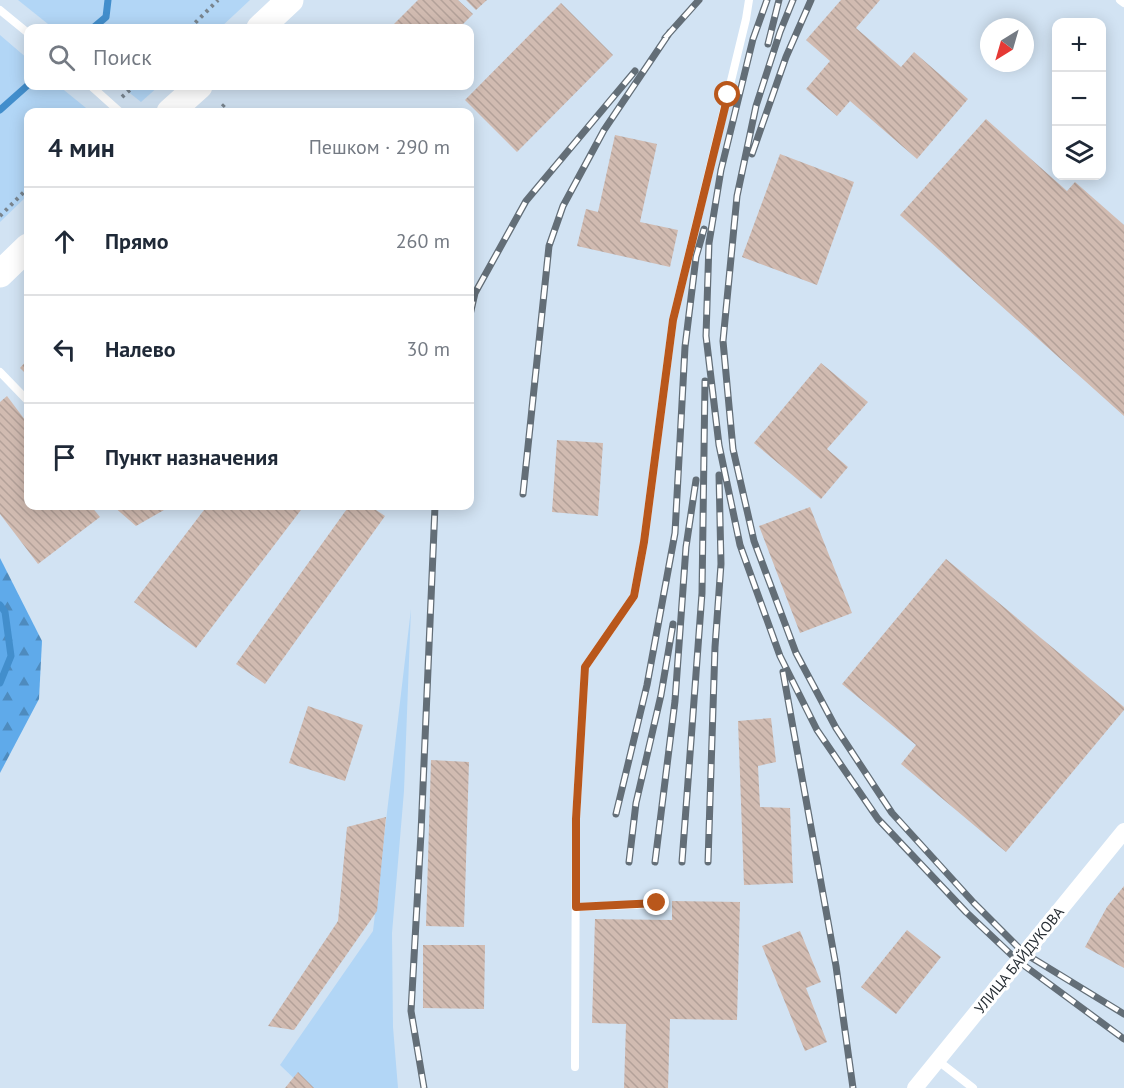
<!DOCTYPE html>
<html lang="ru">
<meta charset="utf-8">
<style>
:root{--surface:#fff;--page:#f6f6f7;--text:#1f2937;--muted:#747a83;--line:#e0e1e3}
body{margin:0;font-family:"PT Sans",sans-serif;background:var(--page);color:var(--text)}
.controls{position:absolute;right:18px;top:18px;display:grid;overflow:hidden;border-radius:12px;box-shadow:0 3px 15px #0003}
.controls button{width:54px;height:54px;display:grid;place-items:center;padding:0;border:0;border-bottom:2px solid var(--line);background:var(--surface);color:var(--text);font:30px sans-serif}
.compass{position:absolute;left:980px;top:18px;width:54px;height:54px;border-radius:50%;background:var(--surface);box-shadow:0 3px 15px #0003;rotate:217deg}
.stop{position:absolute;width:18px;height:18px;margin:-14px;border:4px solid #b9571b;border-radius:50%;background:#fff}
.stop.end{background:#b9571b;border-color:#fff;box-shadow:0 2px 6px #0008}
.list{margin:0;padding:0;list-style:none}
h2{display:flex;justify-content:space-between;align-items:center;height:78px;margin:0;padding:0 24px;font-size:26px}
h2 small{font-size:20px;font-weight:400;color:var(--muted)}
.list li{display:grid;grid-template-columns:39px 1fr auto;gap:18px;align-items:center;box-sizing:border-box;height:108px;padding:0 24px;border-top:2px solid var(--line)}
.list b{display:block;font-size:22px;white-space:nowrap}
.list em{font-size:20px;font-style:normal;color:var(--muted)}
.icon{flex:none;width:33px;height:33px;fill:none;stroke:currentColor;stroke-width:2;stroke-linecap:round;stroke-linejoin:round}
.map{position:relative;flex:none;width:1124px;height:1088px;overflow:hidden}
.search{position:absolute;background:var(--surface);box-shadow:0 3px 15px #0003;left:24px;top:24px;width:450px;height:66px;display:flex;align-items:center;gap:15px;box-sizing:border-box;padding:0 21px;border-radius:12px;color:var(--muted);font-size:22px}
.panel{position:absolute;background:var(--surface);box-shadow:0 3px 15px #0003;left:24px;top:108px;width:450px;height:402px;border-radius:12px}
.map>svg:first-child{display:block}
.green{fill:#b2d6f6}
.forest{fill:url(#forest-firs)}
.lines{fill:none;stroke-linecap:round;stroke-linejoin:round}
.stream{stroke:#428ecc;stroke-width:7}
.building{fill:url(#building-back-hatch)}
.path{stroke:#79858f;stroke-width:4;stroke-dasharray:3 4.5;stroke-linecap:butt}
.lane{stroke:#fff;stroke-width:8}
.street{stroke:#fff;stroke-width:16}
.primary{stroke:#fff;stroke-width:27}
.rail-casing{stroke:#636e77;stroke-width:7}
.rail{stroke:#fff;stroke-width:4.5;stroke-dasharray:14;stroke-linecap:butt}
.route{stroke:#b9571b;stroke-width:8}
.labels{text-anchor:middle;dominant-baseline:central;stroke-width:6;stroke-linejoin:round;paint-order:stroke}
.street-label{font-size:15px;fill:#272e34;stroke:#fff}
</style>
<div class="map">
<svg width="1124" height="1088" viewBox="0 0 1124 1088">
<defs>
<pattern id="forest-firs" width="22" height="20" patternUnits="userSpaceOnUse" patternTransform="scale(1.5)"><rect width="22" height="20" fill="#5faaea"/><path d="M5 1l3.5 6h-7zM16 11l3.5 6h-7z" fill="#4e8bbe"/></pattern>
<pattern id="building-back-hatch" width="6" height="6" patternUnits="userSpaceOnUse" patternTransform="scale(1.5)"><rect width="6" height="6" fill="#d1bbb1"/><path d="M-1 5l2 2M0 0l6 6M5-1l2 2" fill="none" stroke="#b3a199"/></pattern>
</defs>
<rect width="100%" height="100%" fill="#d2e3f3"/>
<path class="green" d="M18 0H250L220 28H53Z
M0 35 28 59V86H59L91 112H28V195L0 222Z
M121 86H159L141 102Z
M411 609 404 791 392 933 393 1027 398 1088H304L280 1065 373 931Z"/>
<path class="forest" d="M0 558 42 641 39 699 0 773Z"/>
<g class="lines">
<path class="stream" d="M93 28 106 17 108 0
M0 110 28 85
M0 605 5 612 11 656 0 683"/>
</g>
<path class="building" d="M418 0H458L473 14 459 28H396L393 25Z
M466 0H487L476 10Z
M841 0H880L856 28 901 67 914 52 968 99 917 159 850 101 837 116 806 89 830 61 806 40Z
M561 3 613 55 517 152 465 100Z
M986 119 1067 191 1075 182 1124 225V416L900 215Z
M615 135 657 144 640 222 678 230 670 267 577 246 586 209 598 212Z
M780 154 854 182 817 285 742 257Z
M28 359V376L20 368Z
M821 363 868 402 827 449 848 467 821 499 754 443Z
M7 396 28 424V506H91L100 517 38 564 0 514V402Z
M557 440 603 443 598 516 552 512Z
M113 506H171L136 526Z
M207 506H304L196 648 134 602Z
M349 506H370L385 516 265 684 236 664Z
M810 507 852 613 800 633 759 526Z
M946 559 1124 707V710L1006 852 901 764 916 745 842 684Z
M308 706 363 725 345 781 289 763Z
M771 718 776 762 758 766 760 807 790 808 793 883 744 885 738 721Z
M431 760 469 762 464 927 426 926Z
M386 817 377 911 294 1030 268 1026 338 921 347 827Z
M1124 886V968L1085 947 1107 907Z
M672 901 740 902 737 1020 670 1019 668 1088H624L626 1024 592 1023 595 919 672 920Z
M907 930 941 957 896 1014 861 987Z
M800 931 821 982 806 988 827 1042 805 1051 762 946Z
M423 945H485L484 1009 423 1008Z
M298 1072 314 1088H285Z"/>
<g class="lines">
<path class="path" d="M190 28 218 0
M122 97 134 86
M217 112 225 104
M0 216 28 188"/>
<path class="lane" d="M1120 0 1124 3
M0 10 28 33
M91 86 120 112
M0 372 28 401
M576 907 657 904
M937 1060 973 1088
M575 1067 576 819 585 667 634 596 644 542 673 320 746 19 749 0"/>
<path class="street" d="M915 1088 1124 831"/>
<path class="primary" d="M260 28 290 0
M170 112 199 86
M0 274 28 247"/>
<g class="rail-casing">
<path id="rail" d="M767 0 753 39 721 170 709 243 706 336 719 445 740 545 780 656 817 730 878 819 966 912 1018 961 1124 1039
M793 0 780 32 756 106 737 196 723 341 733 449 754 541 796 653 836 728 892 813 974 903 1024 953 1124 1014
M665 38 699 0
M768 44 779 0
M752 154 786 57 811 0
M470 315 475 293 526 201 635 71
M523 494 549 246 563 206 604 130 670 32
M783 672 836 966 853 1088
M616 814 647 685 675 533 685 347 696 257 704 229
M629 862 636 803 661 695 673 624
M655 862 675 701 686 547 696 480
M682 862 702 593 705 381
M708 862 715 647 721 564 719 475
M424 1088 411 1011 421 833 435 506"/>
</g>
<use href="#rail" class="rail"/>
</g>
<g class="lines">
<path class="route" d="M657 903 576 907V819L585 667 634 596 644 542 673 320 728 95"/>
</g>
<g class="labels">
<g class="street-label">
<text transform="translate(1019 960) rotate(-51)">УЛИЦА БАЙДУКОВА</text>
</g>
</g>
</svg>
<div class="controls">
<button>+</button>
<button>−</button>
<button><svg class="icon" aria-label="layers" viewBox="0 0 24 24"><path d="M12 4l9 5-9 5-9-5zM3 14l9 5 9-5"/></svg></button>
</div>
<svg class="compass" viewBox="-18 -18 36 36"><path d="M0-13l5 13h-10z" fill="#e53935"/><path d="M0 13l5-13h-10z" fill="#747a83"/></svg>
<div class="stop" style="left:728px;top:95px"></div>
<div class="stop end" style="left:657px;top:903px"></div>
<div class="search"><svg class="icon" aria-label="search" viewBox="0 0 24 24"><circle cx="10" cy="10" r="6"/><path d="M15 15l6 6"/></svg>Поиск</div>
<section class="panel">
<h2>4 мин<small>Пешком · 290 m</small></h2>
<ul class="list">
<li><svg class="icon" aria-label="ahead" viewBox="0 0 24 24"><path d="M12 20V5M6 11l6-6 6 6"/></svg><div><b>Прямо</b></div><em>260 m</em></li>
<li><svg class="icon" aria-label="left" viewBox="0 0 24 24"><path d="M17 20v-9H6M10 6l-5 5 5 5"/></svg><div><b>Налево</b></div><em>30 m</em></li>
<li><svg class="icon" aria-label="arrive" viewBox="0 0 24 24"><path d="M6 21V4h12l-3 4 3 4H6"/></svg><div><b>Пункт назначения</b></div></li>
</ul>
</section>
</div>
